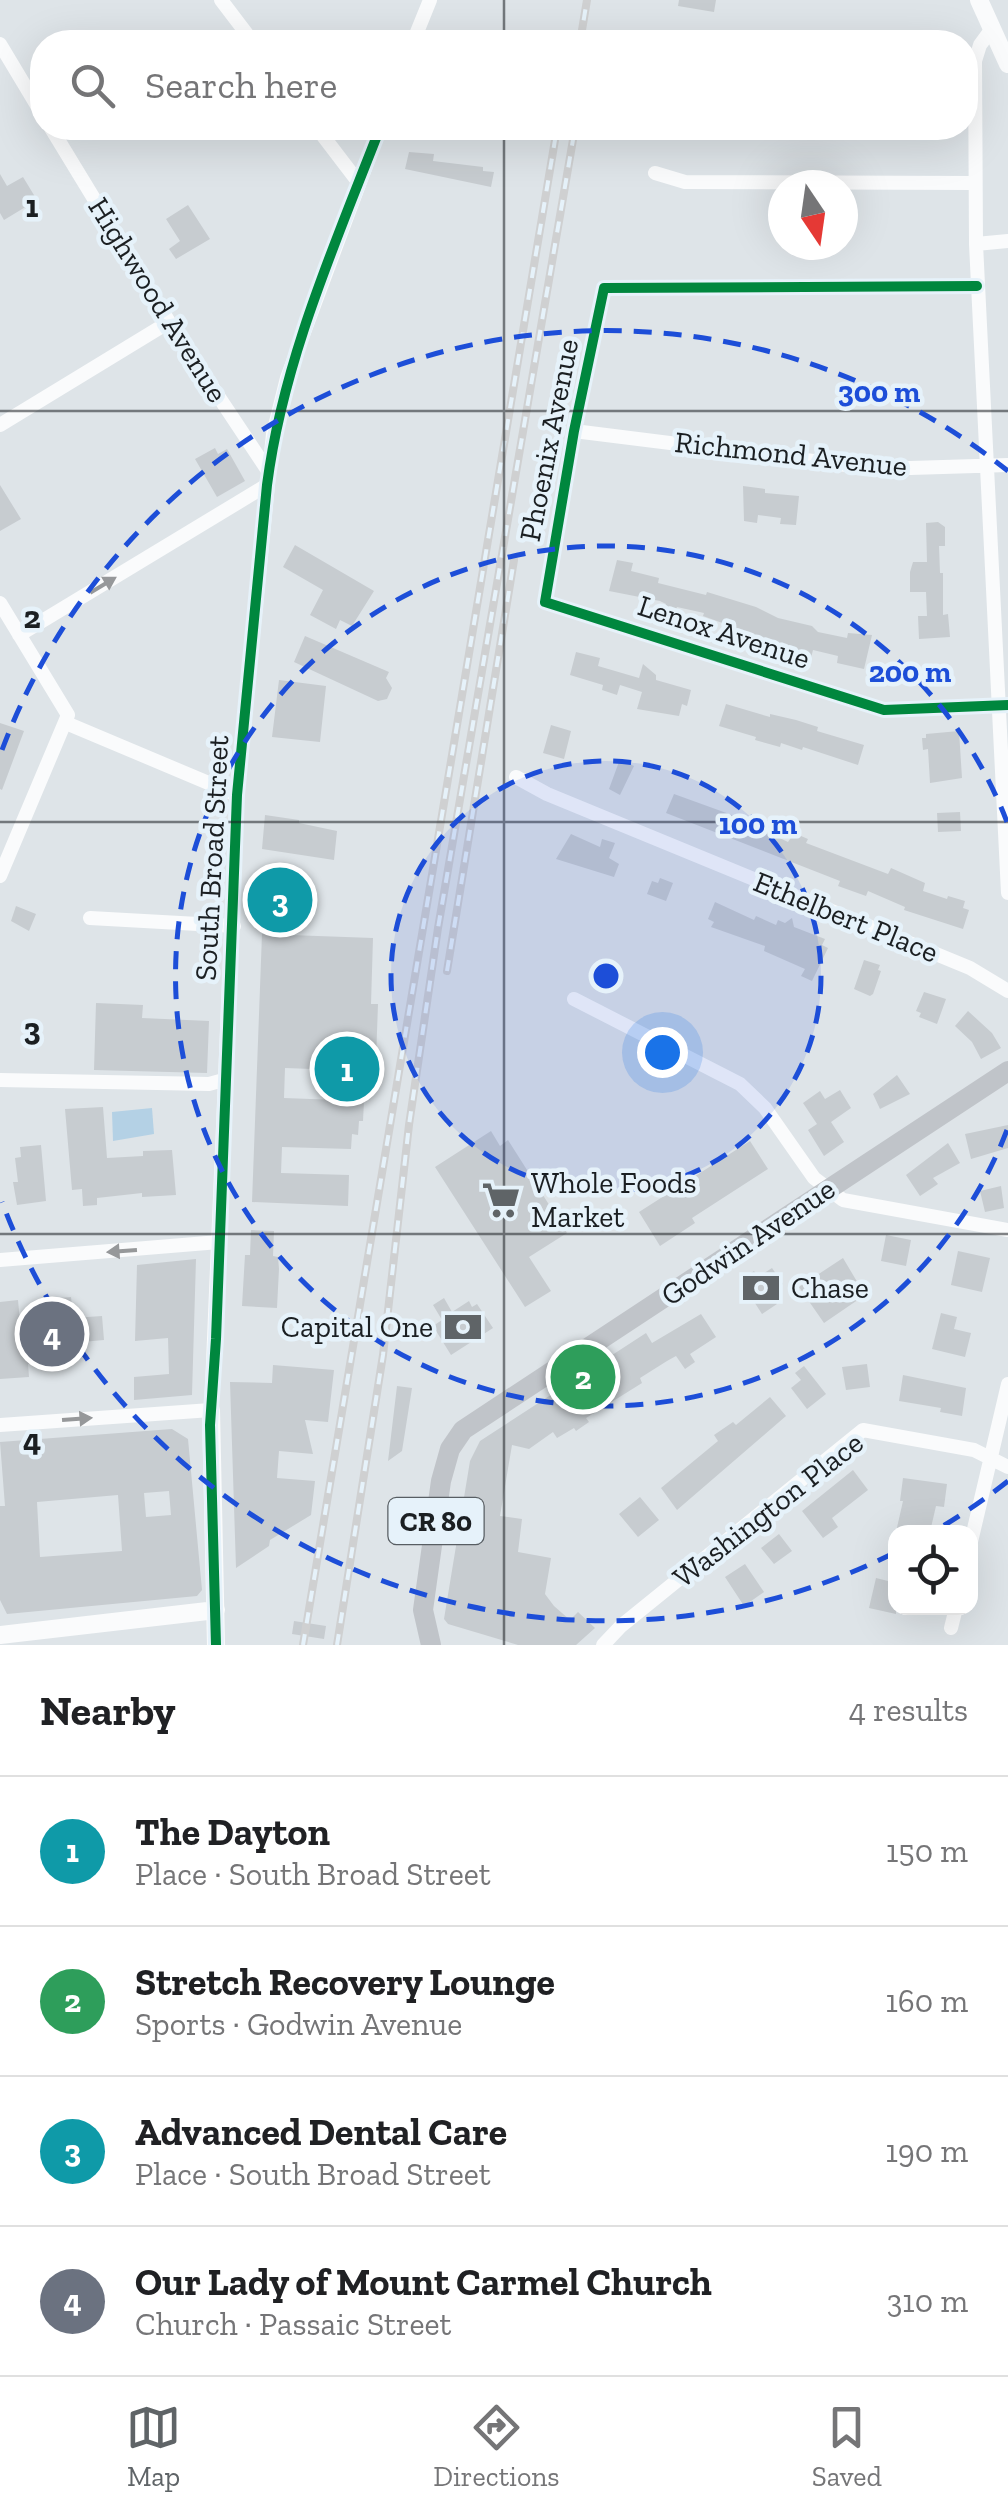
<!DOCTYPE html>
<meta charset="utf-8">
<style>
:root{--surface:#fff;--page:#f6f6f6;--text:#202124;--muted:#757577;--line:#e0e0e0;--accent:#5f6467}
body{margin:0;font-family:"Zilla Slab",serif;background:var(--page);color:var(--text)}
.controls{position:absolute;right:30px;bottom:30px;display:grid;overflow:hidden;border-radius:20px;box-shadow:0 10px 40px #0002}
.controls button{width:90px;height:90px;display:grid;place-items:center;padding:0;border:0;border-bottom:2px solid var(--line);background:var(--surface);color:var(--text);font:50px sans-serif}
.compass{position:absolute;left:768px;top:170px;width:90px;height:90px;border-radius:50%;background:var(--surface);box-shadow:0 10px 40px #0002;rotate:167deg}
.you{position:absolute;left:662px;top:1052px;width:35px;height:35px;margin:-25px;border:8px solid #fff;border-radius:50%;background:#1a73e8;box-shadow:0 0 0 15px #1a73e833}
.badge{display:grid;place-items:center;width:65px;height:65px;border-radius:50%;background:var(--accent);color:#fff;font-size:32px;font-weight:700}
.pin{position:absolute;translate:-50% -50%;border:5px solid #fff;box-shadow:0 2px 10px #0006}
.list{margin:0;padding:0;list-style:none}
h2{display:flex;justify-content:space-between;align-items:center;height:130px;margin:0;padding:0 40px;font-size:42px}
h2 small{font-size:32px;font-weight:400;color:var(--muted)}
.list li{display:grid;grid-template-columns:65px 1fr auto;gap:30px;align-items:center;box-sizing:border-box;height:150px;padding:0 40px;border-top:2px solid var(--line)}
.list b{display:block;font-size:38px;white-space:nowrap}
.list p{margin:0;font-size:32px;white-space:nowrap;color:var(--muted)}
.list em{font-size:32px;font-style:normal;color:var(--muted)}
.icon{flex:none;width:55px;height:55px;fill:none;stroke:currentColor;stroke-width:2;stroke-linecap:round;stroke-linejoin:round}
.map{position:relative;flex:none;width:1008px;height:1645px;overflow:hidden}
.search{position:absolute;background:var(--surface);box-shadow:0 10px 40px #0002;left:30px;right:30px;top:30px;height:110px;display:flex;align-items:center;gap:25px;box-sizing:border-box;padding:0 35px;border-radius:40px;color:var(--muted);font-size:38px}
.sheet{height:730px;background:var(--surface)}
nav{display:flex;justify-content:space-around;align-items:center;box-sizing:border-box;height:140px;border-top:2px solid var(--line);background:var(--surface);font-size:28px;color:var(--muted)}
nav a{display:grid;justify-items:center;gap:5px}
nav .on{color:var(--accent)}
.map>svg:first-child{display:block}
.green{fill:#b4d1e5}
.building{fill:#c7ccd0;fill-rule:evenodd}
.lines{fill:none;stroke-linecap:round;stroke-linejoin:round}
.street{stroke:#fafbfc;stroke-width:14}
.secondary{stroke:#fafbfc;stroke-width:18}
.primary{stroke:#c0c4c9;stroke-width:20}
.rail-casing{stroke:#cfd0d1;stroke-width:8}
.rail{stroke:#e6f2fa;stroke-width:4;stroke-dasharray:11;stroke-linecap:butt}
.cycleway-casing{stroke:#e6f2fa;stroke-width:16}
.cycleway{stroke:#00873e;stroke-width:10}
.oneway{fill:#96989a}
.grid{fill:none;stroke:#1b1f22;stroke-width:2.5;stroke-opacity:0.55}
.ring{fill:none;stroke:#1d4ed8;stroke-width:5;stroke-dasharray:18 12}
.labels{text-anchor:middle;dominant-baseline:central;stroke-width:9;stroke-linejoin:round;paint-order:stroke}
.shield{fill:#e6f2fa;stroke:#585e63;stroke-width:2.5}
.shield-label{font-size:28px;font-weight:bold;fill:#1b1f22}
.street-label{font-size:30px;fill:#1b1f22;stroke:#e6f2fa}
.poi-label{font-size:30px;fill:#1b1f22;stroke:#e6f2fa;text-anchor:start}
.grid-label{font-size:32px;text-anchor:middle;font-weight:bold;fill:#1b1f22;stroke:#e6f2fa;stroke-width:9;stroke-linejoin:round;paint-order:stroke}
.centre{fill:#1d4ed8;stroke:#e6f2fa;stroke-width:5}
.ring-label{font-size:30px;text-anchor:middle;font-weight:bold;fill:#1d4ed8;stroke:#e6f2fa;stroke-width:9;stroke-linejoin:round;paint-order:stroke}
</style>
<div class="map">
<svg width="1008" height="1645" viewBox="0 0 1008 1645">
<rect width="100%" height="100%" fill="#dee4e8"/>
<path class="green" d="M152 1108 154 1134 113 1141 112 1112Z"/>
<path class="building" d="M679 0H716L714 12 678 6Z
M409 152 434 154 433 161 483 167V171L494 172 491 187 405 169Z
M0 174 7 186 23 177 37 200 4 220 0 213Z
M188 205 210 239 176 259 169 249 180 241 166 219Z
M215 448 218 454 227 449 245 481 217 497 195 459Z
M0 485 21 519 0 531Z
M743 486 765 489V493L799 496 796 525 780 524 781 518 758 515 757 523 744 521Z
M938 522 945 527V546H939L940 573H943V615L948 614 950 637 919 639 918 616H927L926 592H910V572L913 562H927L926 523Z
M295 545 374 591 352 626 340 620 336 629 310 615 323 590 283 567Z
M617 560 633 563 631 571 659 578 658 583 706 595 707 592 756 607 778 618 812 626 818 632 847 638 848 633 872 635 864 669 837 663 838 656 813 650 811 658 787 652 789 646 727 629 728 625 703 616 704 613 677 607 675 612 664 609 666 604 660 601 609 591Z
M305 636 389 672 386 678 392 688 387 699 378 701 294 662Z
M576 652 600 658 598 666 639 678 643 664 656 675V680L691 690 687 706 682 704 679 716 637 709 642 692 620 685 617 695 602 690 603 685 570 675Z
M279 680 326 686 320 742 272 737Z
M726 704 770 717V714L796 720 818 727 817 731 864 745 858 765 803 747 802 750 781 743 780 747 755 740 756 737 719 726Z
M0 723 24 731 2 790 0 789Z
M551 725 571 731 564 759 543 753Z
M959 731 962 778 930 783 928 749 923 750 922 738H926V734Z
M620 759 634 766 620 795 609 789Z
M674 794 732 815 788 842 794 833 808 839 806 843 888 874 891 868 925 883 923 891 947 899 948 896 965 901 963 908 969 910 963 929 904 910 905 907 868 891 866 896 838 886 840 881 666 813Z
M960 812 961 831 938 832 937 813Z
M265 815 299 820V823L337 831 334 860 262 849Z
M571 834 600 847 602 839 615 843 609 858 619 864 614 877 556 859Z
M260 873 277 874 276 889 301 890V912L259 910Z
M660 878 673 883 666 901 647 894 652 881 658 883Z
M715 902 754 920 756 916 776 925 778 920 785 923 792 918 794 927 825 939 822 945 828 948 812 981 801 976 805 969 764 951 765 946 711 927 714 922 708 919Z
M16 906 36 914 29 931 11 921Z
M262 934 373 938 371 1004H378L376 1060H367V1071L285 1068 284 1098 364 1101 363 1121H359L358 1135 352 1134 351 1149 282 1147 281 1173 349 1175 348 1206 252 1202Z
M864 960 880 965 878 970 881 971 873 994 870 996 854 989Z
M924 992 946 999 937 1024 919 1017 921 1013 916 1011Z
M96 1003 143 1005 142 1018 209 1021 207 1073 94 1070Z
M968 1011 992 1033 1001 1048 981 1059 972 1042 955 1026Z
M897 1075 910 1094 880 1109 873 1094Z
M840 1090 851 1108 831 1122 844 1142 824 1156 808 1130 817 1124 803 1103 820 1091 825 1099Z
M103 1107 107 1158 143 1156V1151L172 1150 176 1195 142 1197V1193L97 1198V1205L83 1206 82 1189 72 1190 65 1109Z
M1008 1125V1148L971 1159 965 1134Z
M491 1131 500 1146 508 1140 567 1233 529 1257 551 1291 525 1307 435 1167Z
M750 1141 768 1169 692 1218 695 1223 660 1246 639 1212Z
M948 1143 960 1163 933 1178 938 1184 920 1196 906 1175Z
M41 1145 46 1201 17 1205 13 1182H18L15 1158 21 1157 20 1147Z
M1001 1186 1004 1208 985 1212 980 1191Z
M251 1230 274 1231 273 1256 278 1257 279 1269 277 1308 242 1306 245 1255H250Z
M886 1235 911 1240 906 1266 881 1261Z
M958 1251 990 1258 982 1292 951 1285Z
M843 1258 865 1295 824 1323 799 1287Z
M196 1259 192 1395 134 1400V1377L169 1374 168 1338 135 1341 137 1265Z
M772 1268 783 1284 769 1293 777 1304 762 1314 740 1280 754 1271 758 1277Z
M71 1297 73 1318 102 1316 104 1340 60 1344 61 1361 28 1364 29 1377 0 1379V1302L18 1300 20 1322H25V1329L52 1326 49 1299Z
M444 1298 452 1312 469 1301 472 1307 477 1304 493 1328 451 1355 433 1326 442 1320 433 1305Z
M941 1313 957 1317 954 1329 971 1333 965 1357 932 1349Z
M701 1314 716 1337 690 1354 695 1362 685 1369 676 1356 667 1361 640 1378 642 1383 586 1418 589 1422 576 1431 574 1428 557 1438 553 1432 529 1449 512 1445 500 1516 522 1519 518 1552 551 1558 545 1594 554 1606 570 1620 578 1612 595 1628 576 1645H518L448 1624 444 1619 470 1461 480 1441 646 1333 652 1343Z
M867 1364 870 1387 846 1390 842 1367Z
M273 1365 334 1370 328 1422 305 1420 313 1454 279 1451 277 1478 315 1481 311 1515 270 1540 269 1546 236 1568 230 1382 272 1383Z
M804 1366 826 1394 807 1409 791 1388 801 1380 795 1373Z
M903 1375 966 1388 962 1416 940 1412 941 1408 899 1401Z
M397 1386 412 1388 402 1451 388 1461Z
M770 1397 786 1416 677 1510 661 1488 718 1441 714 1435 733 1422 736 1425Z
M172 1429 188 1439 202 1590 197 1596 7 1614 0 1600V1506H5L0 1442ZM169 1491 171 1515 146 1517 144 1493ZM118 1495 122 1551 40 1557 37 1502Z
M853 1470 868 1490 832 1518 838 1527 823 1538 802 1511Z
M903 1478 947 1484 944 1507 936 1506 930 1532H896L903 1501H900Z
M640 1497 659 1520 638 1537 619 1514Z
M779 1534 792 1551 774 1564 761 1548Z
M745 1564 764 1592 744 1606 725 1577Z
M876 1578 896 1583V1614L869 1608Z
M294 1621 326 1626 324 1639 292 1634Z"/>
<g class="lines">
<path class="street" d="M221 0 253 42
M991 30 980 45 975 61 976 244 1008 893
M413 42 430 0
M0 44 42 114
M51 128 169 322 268 471
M317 128 359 183
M655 173 685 182 975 183
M976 244 1008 241
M977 286 604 288 574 431 545 602 884 710 1008 705
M0 425 169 322
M574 431 878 469 1008 465
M0 603 68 715 0 876
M19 635 267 485
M66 723 237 795
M516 777 547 794 970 968 1008 991
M90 918 234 926
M574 999 740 1084 765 1108 814 1178 843 1200 1008 1230
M0 1080 209 1084 227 1079
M0 1260 219 1242
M0 1425 211 1410 237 795 273 434 287 378 380 128
M970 1546 1008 1384
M951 1628 956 1608
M603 1645 621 1626 863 1430 974 1450 1008 1467"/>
<path class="secondary" d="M979 0 1008 64
M211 1410 216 1645
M0 1635 216 1610"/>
<path class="primary" d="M431 1645 423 1610 441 1481 450 1449 463 1430 1008 1071"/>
<g class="rail-casing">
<path id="rail" d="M580 42 587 0
M447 971 514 560
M303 1645 557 128
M337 1645 383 1355 409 1125 438 928 575 128"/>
</g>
<use href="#rail" class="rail"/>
<g class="cycleway-casing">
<path id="cycleway" d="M977 286 604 288 574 431 545 602 884 710 1008 705
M216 1645 210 1425 216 1339 237 795 267 485C283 361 335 244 380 128"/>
</g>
<use href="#cycleway" class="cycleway"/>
</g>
<defs><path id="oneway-solid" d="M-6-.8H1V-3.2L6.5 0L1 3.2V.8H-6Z" transform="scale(2.5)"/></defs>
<g class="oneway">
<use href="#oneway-solid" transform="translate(103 585) rotate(-31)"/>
<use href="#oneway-solid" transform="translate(122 1251) rotate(176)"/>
<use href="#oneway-solid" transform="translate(77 1419) rotate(-4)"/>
</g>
<path class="grid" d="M504 0V42M504 128V1645M0 411H1008M0 822H1008M0 1234H1008"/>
<circle cx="606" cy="976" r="215" fill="#1d4ed8" fill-opacity=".12"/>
<g class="ring">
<circle cx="606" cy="976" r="215"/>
<path d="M1007 1130A430 430 0 1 1 1007 822"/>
<path d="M1008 1481A645 645 0 0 1 933 1532M894 1553A645 645 0 0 1 2 1202M2 750A645 645 0 0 1 1008 471"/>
</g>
<defs>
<g id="supermarket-bare" transform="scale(3)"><path d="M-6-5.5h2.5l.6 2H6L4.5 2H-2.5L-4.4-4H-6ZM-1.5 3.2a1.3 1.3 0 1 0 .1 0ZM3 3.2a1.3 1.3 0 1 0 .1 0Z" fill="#5f6467" stroke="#e6f2fa" stroke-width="2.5" paint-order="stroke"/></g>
<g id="bank-bare" transform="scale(3)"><path d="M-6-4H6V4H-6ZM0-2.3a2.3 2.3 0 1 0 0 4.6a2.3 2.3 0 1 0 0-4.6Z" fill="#5f6467" stroke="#e6f2fa" stroke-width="2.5" paint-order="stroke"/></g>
</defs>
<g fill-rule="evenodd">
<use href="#supermarket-bare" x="501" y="1200"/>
<use href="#bank-bare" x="761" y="1288"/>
<use href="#bank-bare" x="463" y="1327"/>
</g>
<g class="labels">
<rect class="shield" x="388.5" y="1498" width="95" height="46" rx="8"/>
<g class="shield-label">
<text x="436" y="1521">CR 80</text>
</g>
<g class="street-label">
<text transform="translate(158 300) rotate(58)">Highwood Avenue</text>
<text transform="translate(549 440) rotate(-79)">Phoenix Avenue</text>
<text transform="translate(791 454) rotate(6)">Richmond Avenue</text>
<text transform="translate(724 632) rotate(18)">Lenox Avenue</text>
<text transform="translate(212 858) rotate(-87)">South Broad Street</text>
<text transform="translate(846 917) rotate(22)">Ethelbert Place</text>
<text transform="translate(748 1242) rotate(-34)">Godwin Avenue</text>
<text transform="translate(768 1510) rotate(-38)">Washington Place</text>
</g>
<g class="poi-label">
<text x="531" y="1183">Whole Foods<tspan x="531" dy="34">Market</tspan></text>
<text x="791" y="1288">Chase</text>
<text x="433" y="1327" text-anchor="end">Capital One</text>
</g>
</g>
<g class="grid-label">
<text x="32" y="217">1</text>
<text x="32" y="628">2</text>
<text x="32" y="1040">3</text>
<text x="32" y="1451">4</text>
</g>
<circle cx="606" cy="976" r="15" class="centre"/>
<g class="ring-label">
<text x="879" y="402">300 m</text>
<text x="910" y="682">200 m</text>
<text x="758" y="834">100 m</text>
</g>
</svg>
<div class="controls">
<button><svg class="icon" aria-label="locate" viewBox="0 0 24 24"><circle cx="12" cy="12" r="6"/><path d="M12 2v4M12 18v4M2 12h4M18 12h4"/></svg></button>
</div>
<svg class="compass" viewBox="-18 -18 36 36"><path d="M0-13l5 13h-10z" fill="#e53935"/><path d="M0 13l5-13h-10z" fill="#757577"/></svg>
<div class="you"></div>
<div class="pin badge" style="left:347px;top:1069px;background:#0f9aa8">1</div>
<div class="pin badge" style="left:583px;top:1377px;background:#2e9e5b">2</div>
<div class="pin badge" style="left:280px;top:900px;background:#0f9aa8">3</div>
<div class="pin badge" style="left:52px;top:1334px;background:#6b7280">4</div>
<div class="search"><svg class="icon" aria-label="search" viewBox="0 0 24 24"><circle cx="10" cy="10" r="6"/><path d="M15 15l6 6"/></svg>Search here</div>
</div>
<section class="sheet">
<h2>Nearby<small>4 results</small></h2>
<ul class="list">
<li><span class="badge" style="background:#0f9aa8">1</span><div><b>The Dayton</b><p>Place · South Broad Street</p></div><em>150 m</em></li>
<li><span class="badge" style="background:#2e9e5b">2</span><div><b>Stretch Recovery Lounge</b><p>Sports · Godwin Avenue</p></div><em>160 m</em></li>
<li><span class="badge" style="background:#0f9aa8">3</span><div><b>Advanced Dental Care</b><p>Place · South Broad Street</p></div><em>190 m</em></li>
<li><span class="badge" style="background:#6b7280">4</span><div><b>Our Lady of Mount Carmel Church</b><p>Church · Passaic Street</p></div><em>310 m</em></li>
</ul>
</section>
<nav>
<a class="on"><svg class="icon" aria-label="map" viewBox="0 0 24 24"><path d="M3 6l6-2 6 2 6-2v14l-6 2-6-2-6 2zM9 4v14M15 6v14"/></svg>Map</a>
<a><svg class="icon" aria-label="directions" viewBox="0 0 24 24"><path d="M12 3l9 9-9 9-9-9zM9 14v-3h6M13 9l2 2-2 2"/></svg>Directions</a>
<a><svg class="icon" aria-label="saved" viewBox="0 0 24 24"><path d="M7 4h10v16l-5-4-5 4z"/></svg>Saved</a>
</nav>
